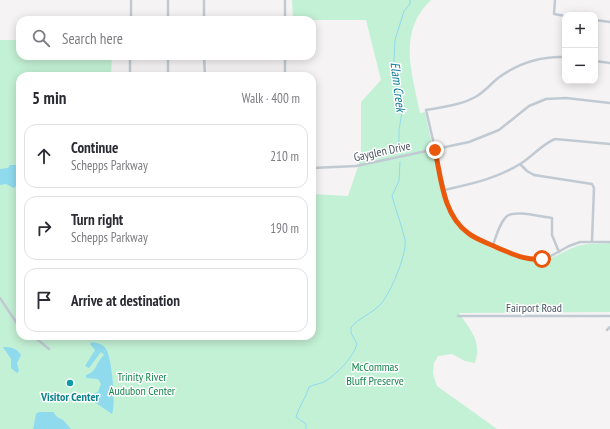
<!DOCTYPE html>
<meta charset="utf-8">
<style>
:root{--surface:#fff;--page:#f2f2f3;--text:#2b2b33;--muted:#7c7c81;--line:#e1e1e2}
body{margin:0;font-family:"PT Sans Narrow",sans-serif;background:var(--page);color:var(--text)}
.controls{position:absolute;right:12px;top:12px;display:grid;overflow:hidden;border-radius:8px;box-shadow:0 2px 10px #0003}
.controls button{width:36px;height:36px;display:grid;place-items:center;padding:0;border:0;border-bottom:1px solid var(--line);background:var(--surface);color:var(--text);font:20px sans-serif}
.stop{position:absolute;width:12px;height:12px;margin:-9px;border:3px solid #ea580c;border-radius:50%;background:#fff}
.stop.end{background:#ea580c;border-color:#fff;box-shadow:0 1px 4px #0008}
.list{margin:0;padding:0;list-style:none}
h2{display:flex;justify-content:space-between;align-items:center;height:52px;margin:0;padding:0 16px;font-size:17px}
h2 small{font-size:13px;font-weight:400;color:var(--muted)}
.list li{display:grid;grid-template-columns:26px 1fr auto;gap:12px;align-items:center;box-sizing:border-box;height:64px;margin:0 8px 8px;padding:0 8px;border:1px solid var(--line);border-radius:12px}
.list b{display:block;font-size:15px;white-space:nowrap}
.list p{margin:0;font-size:13px;white-space:nowrap;color:var(--muted)}
.list em{font-size:13px;font-style:normal;color:var(--muted)}
.icon{flex:none;width:22px;height:22px;fill:none;stroke:currentColor;stroke-width:2;stroke-linecap:round;stroke-linejoin:round}
.map{position:relative;flex:none;width:610px;height:429px;overflow:hidden}
.search{position:absolute;background:var(--surface);box-shadow:0 2px 10px #0003;left:16px;top:16px;width:300px;height:44px;display:flex;align-items:center;gap:10px;box-sizing:border-box;padding:0 14px;border-radius:12px;color:var(--muted);font-size:15px}
.panel{position:absolute;background:var(--surface);box-shadow:0 2px 10px #0003;left:16px;top:72px;width:300px;height:268px;border-radius:12px}
.map>svg:first-child{display:block}
.green{fill:#c3f1d5}
.water{fill:#90daee}
.lines{fill:none;stroke-linecap:round;stroke-linejoin:round}
.stream{stroke:#90daee;stroke-width:1}
.minor{stroke:#c1cad2;stroke-width:2.5}
.route{stroke:#ea580c;stroke-width:5}
.culture-dot{fill:#0f9aa8;stroke:#fff;stroke-width:1.5}
.labels{text-anchor:middle;dominant-baseline:central;stroke-width:3;stroke-linejoin:round;paint-order:stroke}
.street-label{font-size:12px;fill:#4a5661;stroke:#fff}
.park-label{font-size:12px;fill:#17864f;stroke:#fff}
.culture-label{font-size:12px;font-weight:bold;fill:#0d838f;stroke:#fff}
.water-label{font-size:13px;font-style:italic;fill:#0c7c9b;stroke:#fff}
</style>
<div class="map">
<svg width="610" height="429" viewBox="0 0 610 429">
<rect width="100%" height="100%" fill="#f5f3f3"/>
<path class="green" d="M292 0H431C397 32 412 73 420 113L425 112 445 204C449 214 453 222 461 230 474 243 522 263 540 261 555 259 567 248 582 245 591 243 601 244 610 243V312L459 313C471 331 482 341 475 363L465 361 452 354 438 356 434 363 433 374 437 386 497 429H0V40H20V56H112L111 76H20V336H312V194L348 196 361 158V102L381 80 366 20H293Z"/>
<path class="water" d="M10 165H17C22 174 21 181 14 188L6 184 0 185V169L8 168Z
M92 342C97 343 103 344 106 349 112 357 116 406 112 414L93 401 94 393 98 392 101 384 98 379 86 378V375C97 372 96 362 104 355L101 352 89 368 85 366 95 350 90 344Z
M3 347C11 347 17 348 21 355L17 363 19 371 17 373 11 368V359Z
M39 412H53L57 417 63 420 71 429H33L36 414Z"/>
<g class="lines">
<path class="stream" d="M399 152V130L403 106 398 95 394 61 395 40 404 11 410 4V0
M306 429V424L296 417C299 406 306 398 309 387 314 384 320 384 324 382 337 374 353 358 357 344L351 333V327C359 318 371 314 380 305 390 294 407 255 405 240 402 226 396 211 392 196L399 181 400 162"/>
<path class="minor" d="M168 0V20
M204 0V20
M555 0 554 14 565 16
M131 20V0
M285 20V0
M595 20 610 22
M168 56V76
M204 56 205 76
M285 56V76
M565 57C541 56 517 64 498 78 491 84 485 91 477 96 462 105 443 107 426 110L449 209 460 227 469 234 517 256 532 259 549 257 569 246 580 242H610
M595 61 610 63
M130 76V56
M520 164 527 171 534 175 592 184 594 188 592 241
M312 168 356 166 469 142 499 130 529 106 546 99 566 98 610 103
M444 190C470 184 496 179 520 164 532 157 542 144 555 139L610 144
M493 245C496 237 499 224 506 217 513 209 541 217 552 218V235L559 252
M0 298 20 328
M458 316H610
M607 330 610 327
M33 336 49 349"/>
</g>
<g class="lines">
<path class="route" d="M435 150C441 178 443 215 468 233 477 240 488 243 498 248 513 254 526 261 542 259"/>
</g>
<circle class="culture-dot" cx="70" cy="383" r="4"/>
<g class="labels">
<g class="street-label">
<text transform="translate(382 151) rotate(-12)">Gayglen Drive</text>
<text x="534" y="307">Fairport Road</text>
</g>
<g class="park-label">
<text x="375" y="366">McCommas<tspan x="375" dy="14">Bluff Preserve</tspan></text>
<text x="142" y="376">Trinity River<tspan x="142" dy="14">Audubon Center</tspan></text>
</g>
<g class="culture-label">
<text x="70" y="396">Visitor Center</text>
</g>
<g class="water-label">
<text transform="translate(398 87) rotate(83)">Elam Creek</text>
</g>
</g>
</svg>
<div class="controls">
<button>+</button>
<button>−</button>
</div>
<div class="stop" style="left:542px;top:259px"></div>
<div class="stop end" style="left:435px;top:150px"></div>
<div class="search"><svg class="icon" aria-label="search" viewBox="0 0 24 24"><circle cx="10" cy="10" r="6"/><path d="M15 15l6 6"/></svg>Search here</div>
<section class="panel">
<h2>5 min<small>Walk · 400 m</small></h2>
<ul class="list">
<li><svg class="icon" aria-label="ahead" viewBox="0 0 24 24"><path d="M12 20V5M6 11l6-6 6 6"/></svg><div><b>Continue</b><p>Schepps Parkway</p></div><em>210 m</em></li>
<li><svg class="icon" aria-label="right" viewBox="0 0 24 24"><path d="M7 20v-9h11M14 6l5 5-5 5"/></svg><div><b>Turn right</b><p>Schepps Parkway</p></div><em>190 m</em></li>
<li><svg class="icon" aria-label="arrive" viewBox="0 0 24 24"><path d="M6 21V4h12l-3 4 3 4H6"/></svg><div><b>Arrive at destination</b></div></li>
</ul>
</section>
</div>
